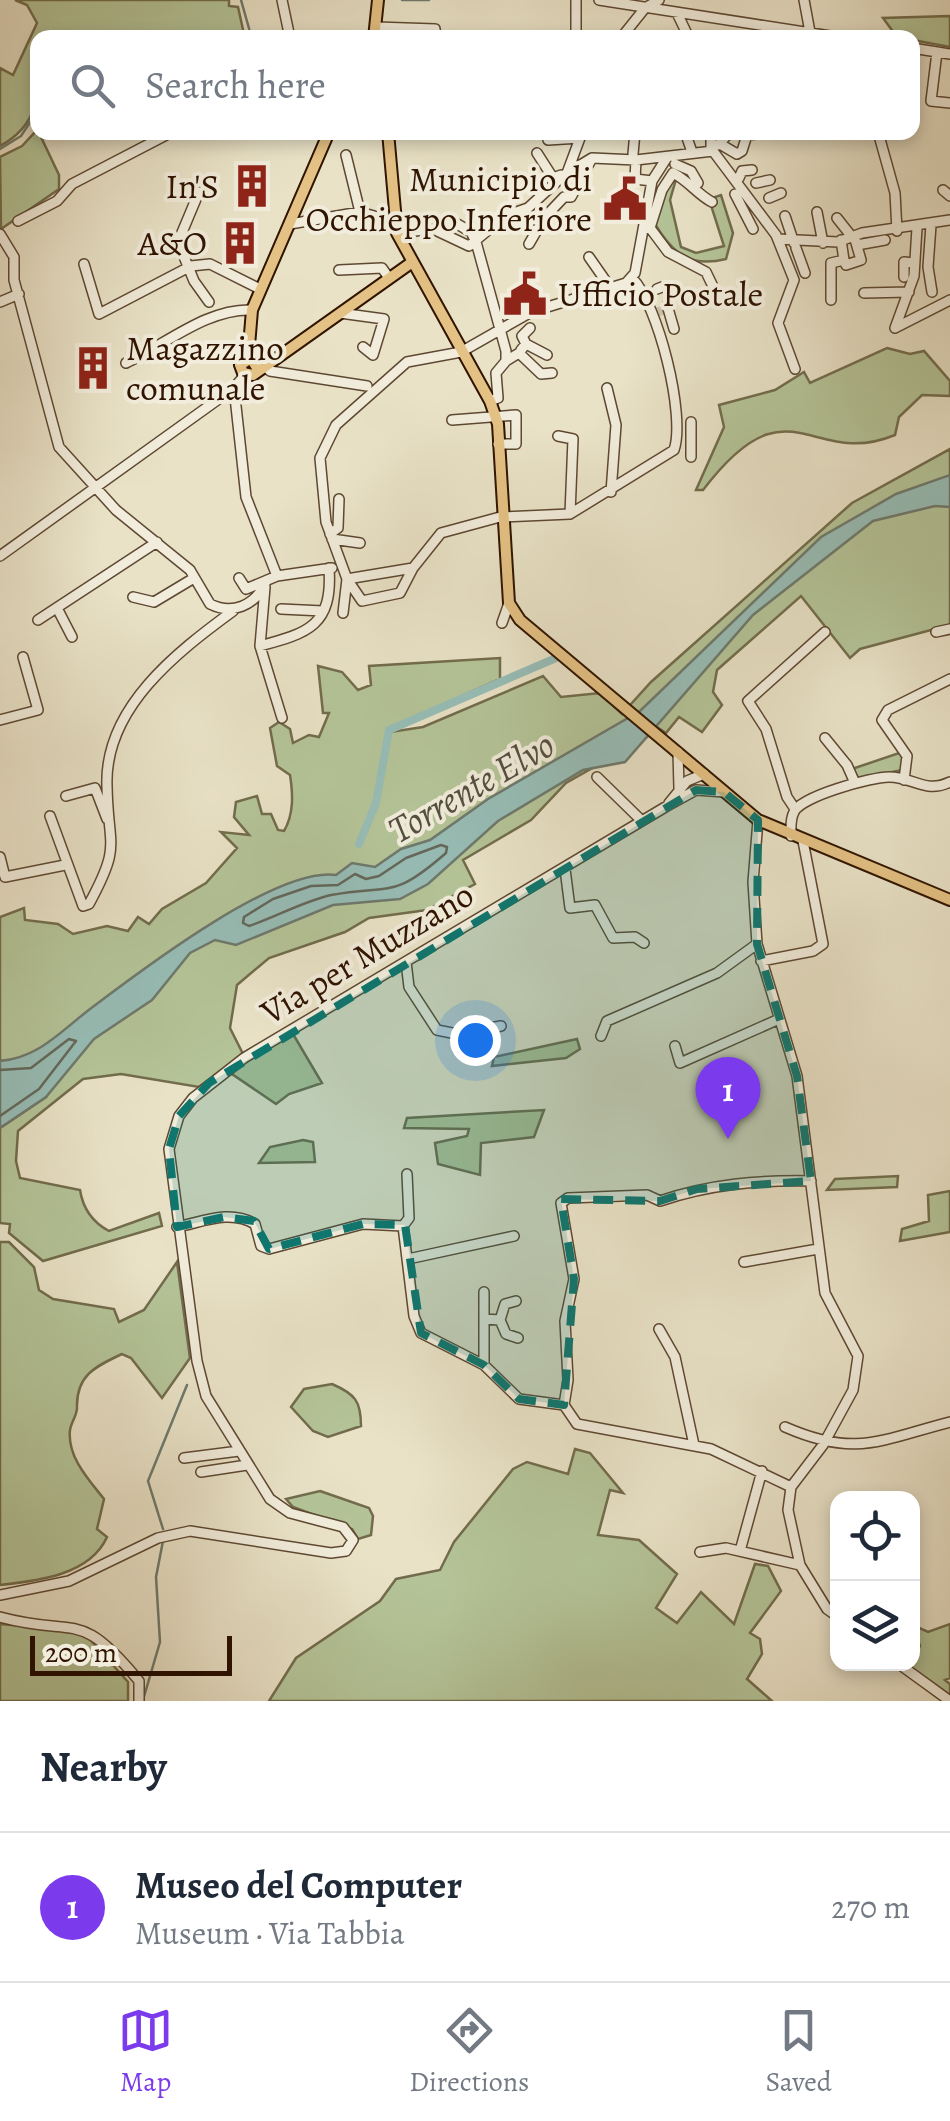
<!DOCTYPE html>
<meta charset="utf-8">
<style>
:root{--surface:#fff;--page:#f6f6f7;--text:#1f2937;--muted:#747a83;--line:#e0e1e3;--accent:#7c3aed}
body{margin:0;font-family:Alegreya,serif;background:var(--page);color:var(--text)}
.controls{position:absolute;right:30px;bottom:30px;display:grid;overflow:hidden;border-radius:20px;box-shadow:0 5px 15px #0003}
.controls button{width:90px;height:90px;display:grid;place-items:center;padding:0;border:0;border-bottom:2px solid var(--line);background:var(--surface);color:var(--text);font:50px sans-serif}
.scale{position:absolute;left:30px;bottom:25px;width:202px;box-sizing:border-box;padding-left:10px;border:5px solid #301400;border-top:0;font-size:28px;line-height:35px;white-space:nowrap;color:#301400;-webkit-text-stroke:8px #f1ecdb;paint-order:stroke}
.you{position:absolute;left:475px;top:1040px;width:35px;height:35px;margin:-25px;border:8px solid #fff;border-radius:50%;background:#1a73e8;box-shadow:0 0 0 15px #1a73e833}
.badge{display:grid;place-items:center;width:65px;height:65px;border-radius:50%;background:var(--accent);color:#fff;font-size:32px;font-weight:700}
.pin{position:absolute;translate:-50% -82px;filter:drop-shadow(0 2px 5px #0008)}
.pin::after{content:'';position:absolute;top:52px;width:35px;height:30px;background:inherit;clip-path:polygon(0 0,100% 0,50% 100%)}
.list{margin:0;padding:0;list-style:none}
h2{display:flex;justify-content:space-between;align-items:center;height:130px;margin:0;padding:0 40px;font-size:42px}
h2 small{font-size:32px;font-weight:400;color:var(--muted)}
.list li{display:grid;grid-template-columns:65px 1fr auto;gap:30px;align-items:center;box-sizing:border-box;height:150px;padding:0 40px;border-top:2px solid var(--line)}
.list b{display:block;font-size:38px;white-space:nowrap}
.list p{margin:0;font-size:32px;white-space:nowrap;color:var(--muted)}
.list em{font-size:32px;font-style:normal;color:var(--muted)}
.icon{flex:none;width:55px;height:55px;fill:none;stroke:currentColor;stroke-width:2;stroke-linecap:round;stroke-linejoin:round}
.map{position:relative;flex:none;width:950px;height:1701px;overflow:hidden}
.search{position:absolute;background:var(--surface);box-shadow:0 5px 15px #0003;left:30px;right:30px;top:30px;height:110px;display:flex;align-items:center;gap:25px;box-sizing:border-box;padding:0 35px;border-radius:20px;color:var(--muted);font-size:38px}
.sheet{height:280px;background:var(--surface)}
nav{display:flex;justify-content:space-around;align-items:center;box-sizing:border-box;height:140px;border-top:2px solid var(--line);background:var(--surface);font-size:28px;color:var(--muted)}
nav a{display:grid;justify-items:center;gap:5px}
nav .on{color:var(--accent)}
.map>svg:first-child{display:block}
.green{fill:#b4c498;stroke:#726c4c;stroke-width:2.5}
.water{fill:#97bdb6;stroke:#6e796d;stroke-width:2.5}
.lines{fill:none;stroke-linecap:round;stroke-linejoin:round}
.shore{stroke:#64685b;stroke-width:2.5}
.stream{stroke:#6e796d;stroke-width:2.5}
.canal{stroke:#97bdb6;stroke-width:8}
.minor-tunnel{stroke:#cdc3a9;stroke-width:9;stroke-dasharray:9 4.5;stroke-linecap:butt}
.minor-casing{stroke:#5e4832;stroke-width:12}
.major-casing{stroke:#301400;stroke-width:14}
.minor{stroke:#f1ecdb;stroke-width:9}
.major{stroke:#e4c184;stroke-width:10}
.marked{fill:#0f766e;fill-opacity:0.2;stroke:#0f766e;stroke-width:8;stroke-dasharray:20 12;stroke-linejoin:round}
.labels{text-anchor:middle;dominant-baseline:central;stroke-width:8;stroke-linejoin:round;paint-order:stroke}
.poi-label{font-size:35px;fill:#301400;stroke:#f1ecdb;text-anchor:end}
.street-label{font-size:35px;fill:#301400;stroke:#f1ecdb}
.water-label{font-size:38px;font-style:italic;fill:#544f40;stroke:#f1ecdb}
</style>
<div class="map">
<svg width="950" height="1701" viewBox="0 0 950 1701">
<rect width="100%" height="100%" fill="#e9e2c7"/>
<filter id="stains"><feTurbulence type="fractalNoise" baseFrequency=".002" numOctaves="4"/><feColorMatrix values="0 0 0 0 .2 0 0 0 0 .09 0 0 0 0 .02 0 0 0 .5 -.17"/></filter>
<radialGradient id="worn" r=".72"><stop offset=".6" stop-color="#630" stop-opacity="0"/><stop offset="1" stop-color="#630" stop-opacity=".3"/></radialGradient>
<path class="green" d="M15 0H229V6L238 7 244 34 242 38H38C38 83 46 121 0 146V68L13 75 37 23 27 5Z
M950 16V47L897 37 883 18Z
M37 130 46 134 41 137 59 175V189L1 229 0 157 22 146Z
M677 176 670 200 681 247 696 253 724 246 709 199 721 195 733 233 726 259C690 268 673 254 655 224L667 182Z
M887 348 910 354 924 351 950 381V396L922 395 899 417 895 435C810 470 790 376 703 490H696L724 427 719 405 775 390 804 372 810 383Z
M950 449V625L860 649 850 658 801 596 717 670 713 692 722 705 702 732 679 717 666 733 657 727 647 737 566 783 531 820 463 860 475 884 427 910 369 918 345 932 269 958 237 985 230 1028 243 1054 199 1087 121 1074 83 1079 18 1131 16 1161 20 1178 80 1190C83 1209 92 1222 109 1231L159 1213 162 1226 43 1261 9 1233 10 1224 0 1223V1128L46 1097 27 1059 0 1061V917L24 908 25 920 58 924 73 934 107 926 128 931 138 917 149 924 162 909 206 883 237 848 221 832 249 835 234 817 236 802 257 796 262 814H271L278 830 284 831C294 814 293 794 290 775L277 766 270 728 279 722 290 729 293 743 309 735 319 737 329 713H323L318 666 342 672 358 690 371 685 369 666 500 658V679L388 729 380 773 390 732 423 727 543 676 561 697 600 693 622 714 651 682 852 503Z
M902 752 906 762 902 770 859 779 852 769Z
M293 1034 322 1083 289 1094 276 1104 229 1072Z
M577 1039 580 1049 566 1058 492 1066 494 1057Z
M544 1110 534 1137 481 1143 480 1175 438 1164 435 1143 467 1136 469 1129 404 1128 407 1118Z
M303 1140 313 1142 315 1162 259 1163 270 1147Z
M898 1176 897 1187 827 1190 835 1179Z
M950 1191V1232L900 1241 902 1229 929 1221 928 1195Z
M0 1242H9L34 1267 39 1290 53 1299 114 1309 119 1322 144 1310 177 1262 190 1358 162 1398 131 1358 122 1354C94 1367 76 1376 77 1408 77 1415 71 1423 70 1430 67 1457 89 1480 104 1499L97 1529 107 1537C90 1575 38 1581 0 1585Z
M332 1384C355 1394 361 1401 361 1426L328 1437 313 1431 291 1407 304 1389Z
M575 1449 590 1453 623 1493 610 1490 598 1535 639 1540 677 1574 656 1608 677 1623 701 1592 734 1624 755 1564 768 1566 781 1591 750 1633 760 1639 762 1654 747 1679 772 1701H269L296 1658 380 1601 396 1579 440 1570 454 1542 513 1469 527 1462 568 1474Z
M320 1491 369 1508 373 1516 371 1535 358 1539 352 1529 293 1507 286 1499Z
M0 1624 71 1630 87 1636 128 1682V1701H0Z
M950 1624V1678L945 1680 950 1684V1697L908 1666 920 1646 913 1625 928 1632Z"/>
<path class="water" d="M950 475V507L935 506 873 521 753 615 625 762 583 770 498 821 428 884 400 899 333 905 236 945 215 940 190 953 152 1000 94 1039 46 1097 0 1128V1061C38 1058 60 1032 90 1009 139 972 277 866 336 875L352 863 375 867 401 849 430 840 488 799 640 711 821 537 896 494Z"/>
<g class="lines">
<path class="shore" d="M441 845 447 847 446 853C392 900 393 884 331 895 304 901 276 917 249 926L243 923 244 917 273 899 311 886 338 885 355 874 366 879 379 876 406 858Z
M0 1070 31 1068 69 1039 76 1041 39 1089 0 1116"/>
<path class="stream" d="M241 0 250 32 247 38
M402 0H429
M0 149 21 136 38 110
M163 1529 148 1481 187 1385
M143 1700 160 1642 156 1577 163 1541"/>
<path class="canal" d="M359 844 376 803 389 730 556 658"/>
<path class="minor-tunnel" d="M654 313 664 310"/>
<g class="minor-casing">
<path id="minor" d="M282 0 290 38
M599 0 843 38
M804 0 810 32
M677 13 689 38
M376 27 435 29 436 38
M576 38V0
M621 38 645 8 659 0
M912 48 950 54
M937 52 931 101 950 103
M685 132 692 152
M878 132 895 193 897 231
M548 140 580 138
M720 144 737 154 742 151 747 135 756 134
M718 145 730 132
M711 151V132
M537 153 553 178 561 175
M633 154 635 132
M346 155 360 212
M636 160 635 179 652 181
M675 164 691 171 698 183
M567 173 580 138
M739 178 742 171 752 170
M756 183 770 180
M943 190 950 196
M199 192 178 242 194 281 209 302
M735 194 753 229
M769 198 781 193
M817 212 823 243
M785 216 794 243
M837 218 852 237
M18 221 57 201 72 184 172 132
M290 224 360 212 395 222
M444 224 452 221 471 232 476 242 506 351V361L496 373 498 398 490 401
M931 225 928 267 932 292
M650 228 668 252 706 272 720 301
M643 229 650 228 662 190 673 173C690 182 697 194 712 202
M397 233 433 229 469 246 505 216 528 208 564 175 592 158 636 160 713 151 776 235 794 280 778 323 795 369
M0 234 14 257V280L59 447 116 510 190 570 210 604C232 615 254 606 265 584
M778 239 838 242 862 233 950 220
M529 244 544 218 564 197H571L591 160
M857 245 885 240
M796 248 805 273
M589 257 612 290
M844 260 846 265 861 260 854 236
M84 264 99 314 191 266 210 264 260 289
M339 270 382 268 389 278
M904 277V262L914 263
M632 278C658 304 686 416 674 450L570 514 500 517 441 533 413 568 347 579 326 522 320 458 336 425 407 362 461 352 531 312 626 283 635 273 652 181 666 159
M657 289 662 287
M864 293 909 292
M831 300V263L844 260 841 240
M0 302 19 294
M667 305 674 329
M340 313 384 319 373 355 363 347
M895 328 914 276 917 228
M895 328 950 300
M526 344 547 355
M521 350 526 344 522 336 530 328
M506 361 519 353 541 374 552 373
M126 363C165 345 207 308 252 310
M265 366 270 371 367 386
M234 388 246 497 277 576
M607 388 616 425 611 492
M452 420 516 415V444H498
M558 436 573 439 570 514
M691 457V422
M330 534 338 528 339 499
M332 539 360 543
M0 556 234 388 245 375
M239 578 246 589 277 576 332 568
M347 579 362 601 400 593 413 568
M265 587 260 646 282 718
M133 597 154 602 194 578
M57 608 72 637
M281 609 323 611
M343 613 347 579
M38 620 157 542
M502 623 509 603
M936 632 950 629
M260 646C308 633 333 626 329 568
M0 720 38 710 23 657
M825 738 847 765 855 783
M678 752 679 788
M597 777 642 821
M904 780 907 756 882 720 888 710 950 679
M66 796 95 788 107 819
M669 803 687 781 704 774
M795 809 787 797 766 729 748 701 825 632
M50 816 83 906 89 904C122 843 108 849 107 786 104 708 177 652 233 611
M758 820 753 882 757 944 797 1076 825 1293 858 1356 853 1390 823 1445 791 1487 788 1510 800 1565 827 1609 838 1617
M791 836C791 828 790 819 794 812 801 796 872 777 889 777 914 777 925 794 950 782
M0 857 5 877 65 865
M565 869 570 908 595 905 613 938 635 937 644 943
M761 961 813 951 823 944 803 841
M406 962 409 987 437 1030 457 1034 501 1026
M601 1036 607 1021 717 973 757 944
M675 1046 680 1063 777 1020
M403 1226 409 1218 407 1174
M177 1227C203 1222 230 1209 255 1224L261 1246 269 1249 363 1224 403 1226 414 1316 421 1333 484 1365 519 1399 564 1405
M408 1259 514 1236
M744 1262 818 1249
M484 1292V1365
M484 1319 500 1320 505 1304 516 1301
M500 1320 506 1334 518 1338
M659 1329 675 1357 694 1445
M785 1427C856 1458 880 1440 950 1422
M184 1458 239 1451
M201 1472 247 1465
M791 1487 711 1449 577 1424 564 1405 568 1380 565 1321 574 1279 561 1203 568 1198 647 1195 660 1201C710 1184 759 1180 811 1181
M740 1551 762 1471
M700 1552 726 1548 800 1565
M0 1595 69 1581 158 1538 190 1531 331 1553 346 1551 353 1540 343 1527 290 1513 270 1499 206 1396 197 1361 169 1149 179 1116 193 1098 244 1058 667 806 696 790 724 792
M0 1617C78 1638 78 1607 139 1681V1701
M899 1664 950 1701"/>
</g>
<g class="major-casing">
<path id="major" d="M374 38 378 0
M388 132 397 233 490 401 498 424 509 603 520 620 758 820 950 900
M248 358 252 310 329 132
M257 368 251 358 240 365 243 373 253 375 411 263"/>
</g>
<use href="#minor" class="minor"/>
<use href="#major" class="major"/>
</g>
<path class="marked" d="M696 790 724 792 758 820 757 944 797 1076 811 1181 697 1189 660 1201 561 1199 574 1279 564 1405 519 1399 484 1365 421 1333 405 1225 363 1224 269 1249 254 1221 224 1217 177 1227 169 1149 179 1116 209 1083Z"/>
<defs>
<g id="building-bare" transform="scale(3.45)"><path d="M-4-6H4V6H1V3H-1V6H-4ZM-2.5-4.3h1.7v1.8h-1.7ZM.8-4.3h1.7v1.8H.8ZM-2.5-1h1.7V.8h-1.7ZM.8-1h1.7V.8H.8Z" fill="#8f2418" stroke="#f1ecdb" stroke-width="2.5" paint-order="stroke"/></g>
<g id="civic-bare" transform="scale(3.45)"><path d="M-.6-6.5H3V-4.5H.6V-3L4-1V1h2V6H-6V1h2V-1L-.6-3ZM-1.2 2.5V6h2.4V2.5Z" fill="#8f2418" stroke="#f1ecdb" stroke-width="2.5" paint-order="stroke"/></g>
</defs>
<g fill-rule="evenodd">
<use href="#building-bare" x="252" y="186"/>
<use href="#civic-bare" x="625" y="199"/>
<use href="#building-bare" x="240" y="243"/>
<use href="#civic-bare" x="525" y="294"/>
<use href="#building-bare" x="93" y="368"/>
</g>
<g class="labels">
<g class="poi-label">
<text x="592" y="179">Municipio di<tspan x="592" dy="40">Occhieppo Inferiore</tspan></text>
<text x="219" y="186">In'S</text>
<text x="207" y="243">A&amp;O</text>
<text x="558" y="294" text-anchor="start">Ufficio Postale</text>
<text x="126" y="348" text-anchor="start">Magazzino<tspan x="126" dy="40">comunale</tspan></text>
</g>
<g class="street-label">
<text transform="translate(367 953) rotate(-31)">Via per Muzzano</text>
</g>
<g class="water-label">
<text transform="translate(471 787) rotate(-30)">Torrente Elvo</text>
</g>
</g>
<rect width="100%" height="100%" filter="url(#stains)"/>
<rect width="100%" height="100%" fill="url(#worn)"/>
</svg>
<div class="controls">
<button><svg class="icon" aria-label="locate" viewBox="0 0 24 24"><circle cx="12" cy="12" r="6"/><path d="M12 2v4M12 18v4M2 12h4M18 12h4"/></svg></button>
<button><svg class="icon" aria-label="layers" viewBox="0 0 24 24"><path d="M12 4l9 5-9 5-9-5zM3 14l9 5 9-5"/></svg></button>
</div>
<div class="scale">200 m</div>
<div class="you"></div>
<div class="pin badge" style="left:728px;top:1139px">1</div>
<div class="search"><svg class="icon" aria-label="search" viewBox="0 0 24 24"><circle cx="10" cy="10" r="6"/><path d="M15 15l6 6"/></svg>Search here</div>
</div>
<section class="sheet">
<h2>Nearby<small></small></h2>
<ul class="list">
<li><span class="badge">1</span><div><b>Museo del Computer</b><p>Museum · Via Tabbia</p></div><em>270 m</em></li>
</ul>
</section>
<nav>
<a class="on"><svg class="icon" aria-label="map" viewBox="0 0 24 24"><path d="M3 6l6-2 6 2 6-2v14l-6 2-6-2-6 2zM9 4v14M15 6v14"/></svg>Map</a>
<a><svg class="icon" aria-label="directions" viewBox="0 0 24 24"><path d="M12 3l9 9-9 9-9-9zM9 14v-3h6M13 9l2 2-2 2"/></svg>Directions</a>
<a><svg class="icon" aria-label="saved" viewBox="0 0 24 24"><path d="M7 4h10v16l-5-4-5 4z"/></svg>Saved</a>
</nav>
